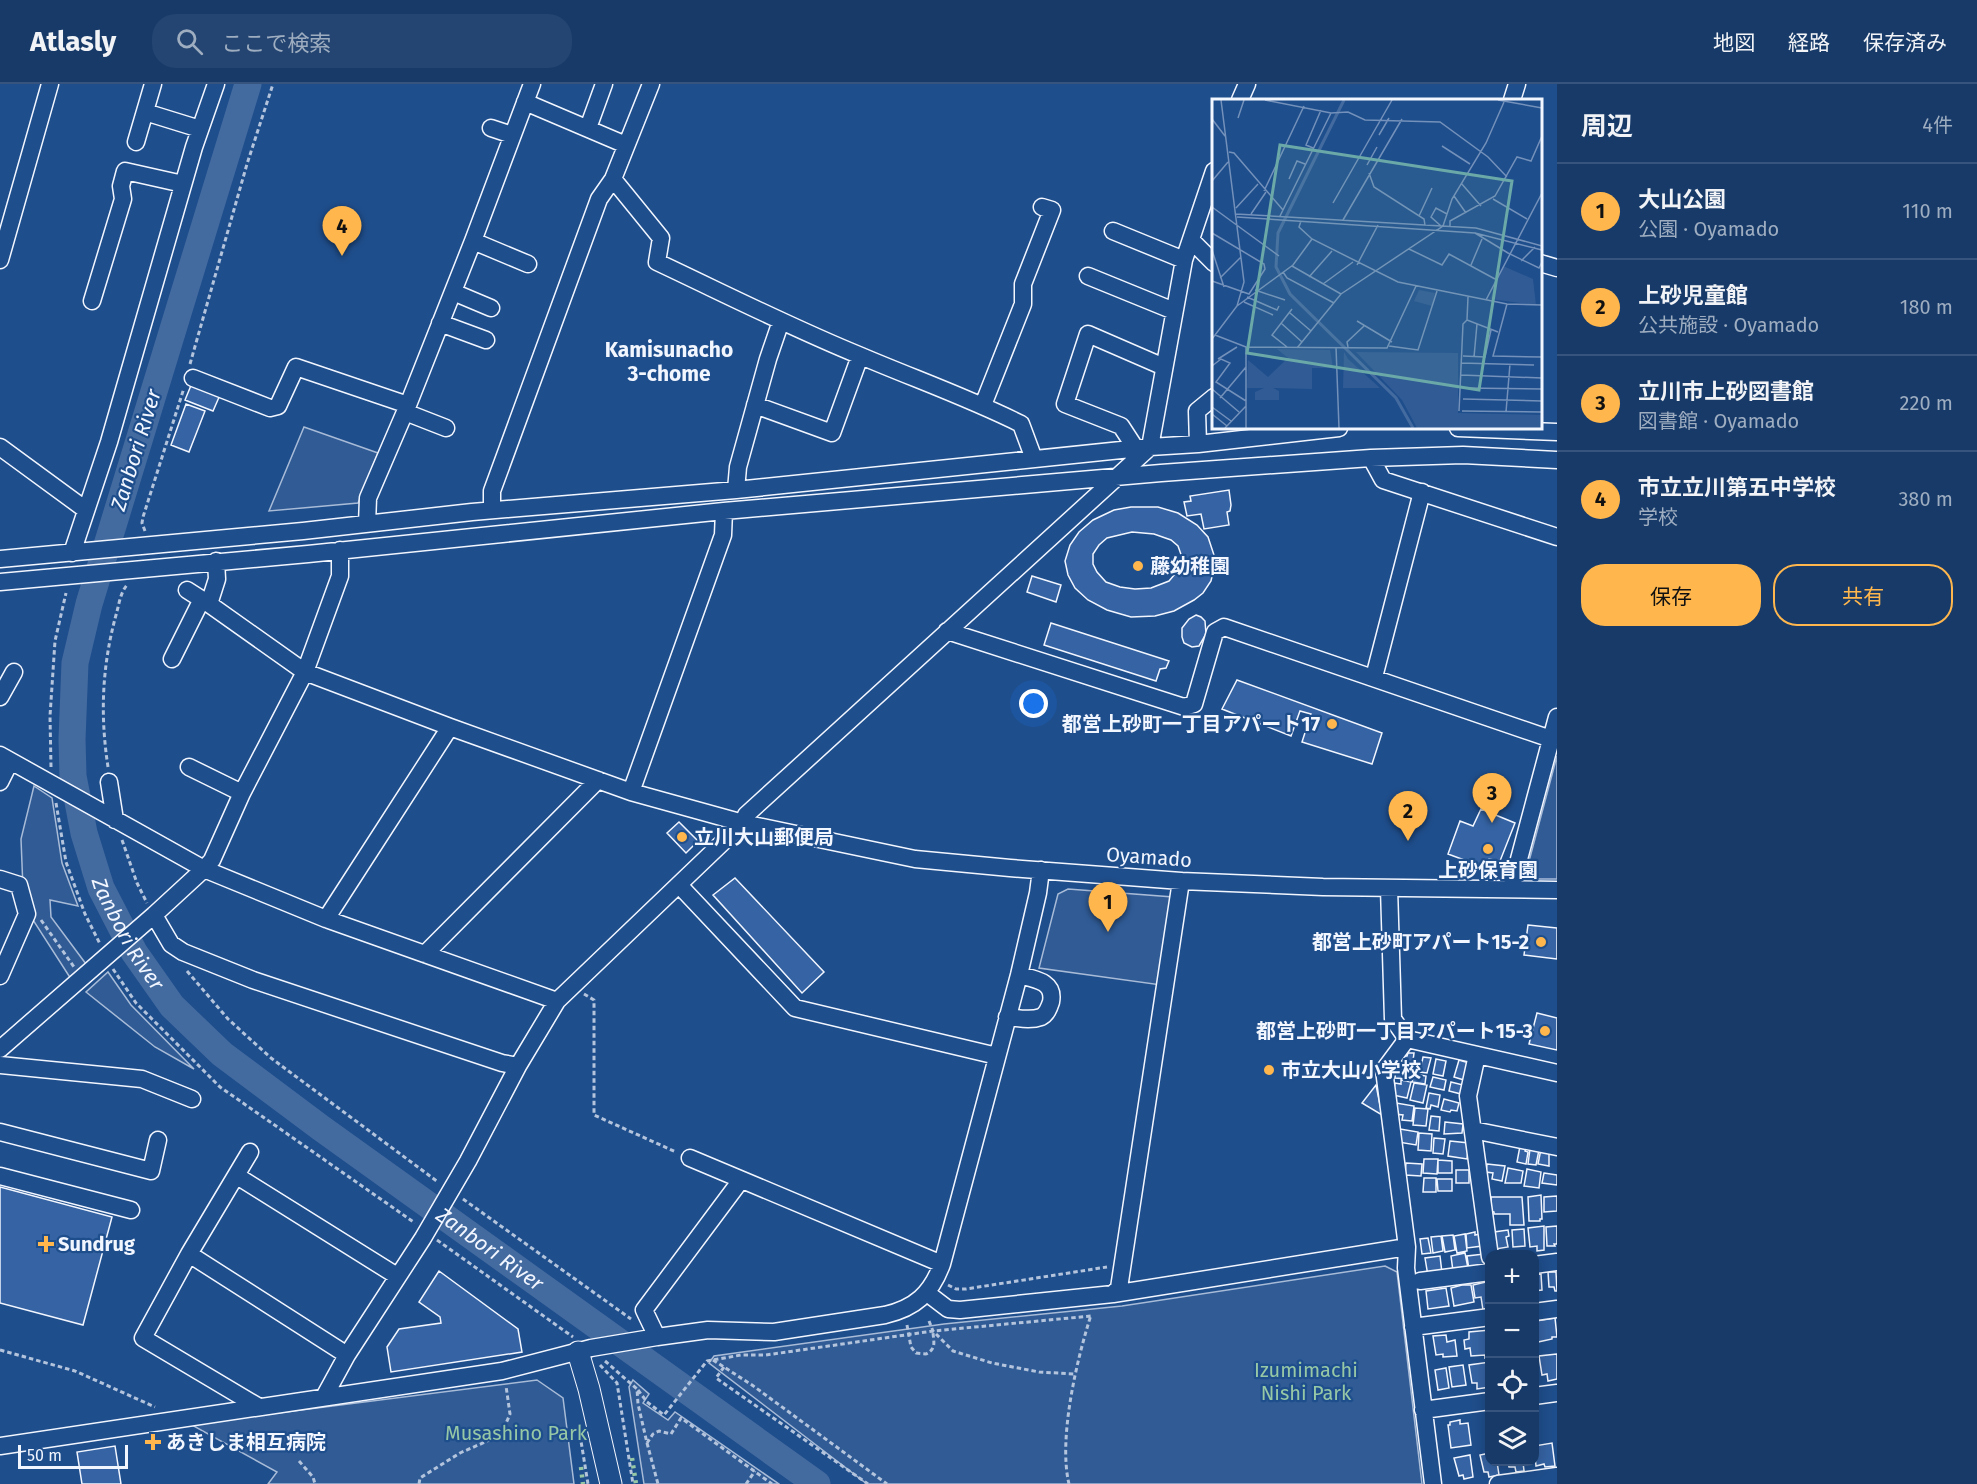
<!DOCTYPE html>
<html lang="ja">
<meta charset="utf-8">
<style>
:root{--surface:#173a69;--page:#244571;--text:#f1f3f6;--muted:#9eadc0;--line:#36547d;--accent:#ffb74d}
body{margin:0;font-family:"Fira Sans","Noto Sans JP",sans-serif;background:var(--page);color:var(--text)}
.controls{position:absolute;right:18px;bottom:18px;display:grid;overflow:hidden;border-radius:12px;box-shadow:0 3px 15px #0003}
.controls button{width:54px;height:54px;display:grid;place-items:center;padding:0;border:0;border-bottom:2px solid var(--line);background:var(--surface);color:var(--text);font:30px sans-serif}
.scale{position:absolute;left:18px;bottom:15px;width:110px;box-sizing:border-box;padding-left:6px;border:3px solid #f2f6ff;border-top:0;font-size:16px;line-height:21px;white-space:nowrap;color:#f2f6ff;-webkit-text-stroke:4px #1f4e8c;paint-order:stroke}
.you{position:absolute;left:1034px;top:620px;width:21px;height:21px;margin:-15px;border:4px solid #fff;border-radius:50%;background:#1a73e8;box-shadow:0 0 0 9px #1a73e833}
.badge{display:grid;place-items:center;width:39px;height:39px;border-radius:50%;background:var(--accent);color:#111;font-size:20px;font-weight:700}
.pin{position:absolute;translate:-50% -50px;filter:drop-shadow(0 2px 3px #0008)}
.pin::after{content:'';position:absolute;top:32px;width:21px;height:18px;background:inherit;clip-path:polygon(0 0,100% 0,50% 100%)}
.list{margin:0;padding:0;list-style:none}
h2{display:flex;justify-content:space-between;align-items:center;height:78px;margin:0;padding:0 24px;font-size:26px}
h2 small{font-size:20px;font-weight:400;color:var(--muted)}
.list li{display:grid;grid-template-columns:39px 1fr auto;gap:18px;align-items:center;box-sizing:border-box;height:96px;padding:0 24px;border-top:2px solid var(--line)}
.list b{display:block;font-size:22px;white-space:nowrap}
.list p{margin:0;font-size:20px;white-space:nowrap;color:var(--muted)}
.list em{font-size:20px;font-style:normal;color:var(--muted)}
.actions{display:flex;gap:12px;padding:18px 24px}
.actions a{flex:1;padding:14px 0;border:2px solid var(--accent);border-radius:24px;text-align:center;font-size:21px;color:var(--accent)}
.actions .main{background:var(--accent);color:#111}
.icon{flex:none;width:33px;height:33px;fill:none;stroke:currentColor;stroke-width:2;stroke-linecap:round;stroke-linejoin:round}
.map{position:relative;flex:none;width:1557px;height:1400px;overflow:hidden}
header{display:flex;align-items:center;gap:36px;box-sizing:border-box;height:84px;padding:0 30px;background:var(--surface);border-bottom:2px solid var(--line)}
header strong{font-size:28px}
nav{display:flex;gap:33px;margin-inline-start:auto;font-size:21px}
.search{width:420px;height:54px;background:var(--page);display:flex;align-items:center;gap:15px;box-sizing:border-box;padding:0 21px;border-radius:24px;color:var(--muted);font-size:22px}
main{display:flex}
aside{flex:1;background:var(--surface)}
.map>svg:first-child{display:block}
.built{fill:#305b95;stroke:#a8bbd7;stroke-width:1.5}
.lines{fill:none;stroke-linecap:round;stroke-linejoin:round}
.river{stroke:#446ba0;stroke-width:27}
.building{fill:#3563a3;stroke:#f2f6ff;stroke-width:1.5;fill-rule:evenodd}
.minor-casing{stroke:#f2f6ff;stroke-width:19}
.major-casing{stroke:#f2f6ff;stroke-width:23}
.path{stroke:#b3c4dc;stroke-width:3;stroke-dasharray:4.5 3;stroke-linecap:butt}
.minor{stroke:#1f4e8c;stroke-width:16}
.major{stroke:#1f4e8c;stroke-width:21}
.hedge{stroke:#97c8a6;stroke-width:4.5;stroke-dasharray:3 4.5;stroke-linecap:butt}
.poi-dot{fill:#ffb74d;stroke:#1f4e8c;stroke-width:2}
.labels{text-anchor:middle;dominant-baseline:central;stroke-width:4.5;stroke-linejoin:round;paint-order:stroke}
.poi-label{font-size:20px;font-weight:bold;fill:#f2f6ff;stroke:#1f4e8c;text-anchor:start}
.street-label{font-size:20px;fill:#f2f6ff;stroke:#1f4e8c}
.park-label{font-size:20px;fill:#97c8a6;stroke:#1f4e8c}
.neighbourhood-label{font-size:21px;font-weight:bold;fill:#f2f6ff;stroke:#1f4e8c}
.water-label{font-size:21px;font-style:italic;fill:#f2f6ff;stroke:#1f4e8c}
.inset-river{fill:none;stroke:#446ba0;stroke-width:3}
.inset-road{fill:none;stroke:#7391ba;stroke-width:1.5}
.view{fill:#6aa9a8;fill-opacity:0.15;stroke:#6aa9a8;stroke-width:3}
.inset-edge{fill:none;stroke:#f2f6ff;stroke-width:3}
</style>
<header>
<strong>Atlasly</strong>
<div class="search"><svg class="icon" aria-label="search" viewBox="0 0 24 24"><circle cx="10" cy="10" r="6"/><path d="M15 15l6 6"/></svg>ここで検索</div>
<nav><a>地図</a><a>経路</a><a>保存済み</a></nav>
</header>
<main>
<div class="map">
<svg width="1557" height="1400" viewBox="0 0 1557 1400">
<rect width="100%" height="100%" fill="#1f4e8c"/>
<path class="built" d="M304 343 378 369 358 419 269 427Z
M1557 672V795H1537L1528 781Z
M34 702 52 714 62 779 78 822 50 816 51 833 86 880 71 895 33 836 23 805 21 755Z
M1068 805 1173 813 1161 901 1039 884 1058 810Z
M108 888 131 921 194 985 155 963 86 908Z
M1385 1182 1397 1188 1422 1400H867L709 1279 714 1272 944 1240 1122 1222Z
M537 1296 563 1314 574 1400H268L277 1388 190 1340Z
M633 1296 649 1310 643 1319 668 1336 675 1328 779 1400H644L629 1303Z"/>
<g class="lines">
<path class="river" id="s1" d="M248 0 89 520 75 579 72 655 73 692 84 749 101 804 134 868 172 922 222 970 321 1044 817 1400"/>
</g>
<path class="building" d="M192 299 220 311 213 327 185 316Z
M186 320 205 327 189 368 171 361Z
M1229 406 1231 421 1230 427 1227 428 1229 441 1204 445 1201 430 1187 432 1184 418 1191 417 1190 412Z
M1131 423H1158L1178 429 1197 441 1208 453 1214 471V484L1211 497 1203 509 1194 516 1174 527 1155 532 1131 533 1107 526 1088 516 1075 504 1068 491 1065 477 1070 461 1079 448 1093 436 1114 426ZM1132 448 1154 450 1171 456 1178 462 1183 476 1181 483 1169 497 1151 504 1135 505 1120 503 1106 498 1097 488 1093 480V470L1099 461 1107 454Z
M1032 492 1061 501 1056 518 1027 508Z
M1196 531 1201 533 1205 537 1206 550 1199 562 1192 563 1184 559 1182 553V544L1189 535Z
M1051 539 1169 577 1166 584 1160 585 1156 597 1044 561Z
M1237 596 1382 649 1372 680 1302 658 1311 630 1300 627 1291 652 1222 625Z
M1481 725 1515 739 1500 777 1489 775 1486 784 1448 770 1460 737 1473 742Z
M679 738 698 757 686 769 667 749Z
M735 794 824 888 802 909 713 811Z
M1528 841 1557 844V875L1524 871Z
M1537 929 1557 934V966L1529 960Z
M1408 969H1414L1412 984 1402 982 1404 972H1407Z
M1423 973 1431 974 1427 989 1420 988Z
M1436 975 1446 977 1443 992 1433 990Z
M1459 976 1469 979 1464 996 1454 993Z
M1396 985 1409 987 1408 995 1395 994Z
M1414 990 1426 992 1425 1000 1412 998Z
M1433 993 1446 996 1444 1006 1430 1003Z
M1401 996 1411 998 1407 1014 1393 1011 1395 999 1401 1000Z
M1451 998 1463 1001 1461 1010 1449 1007Z
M1414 999 1427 1001 1423 1019 1410 1016Z
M1376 1001 1382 1031 1362 1019Z
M1429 1009 1440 1011 1438 1023 1431 1021 1430 1025 1426 1024Z
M1444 1015 1459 1019 1457 1027 1451 1026 1450 1028 1441 1026Z
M1396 1019 1414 1022 1412 1037 1402 1036 1403 1031 1394 1030Z
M1415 1024 1428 1025 1426 1042 1413 1041Z
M1431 1032 1440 1033 1439 1047 1429 1046Z
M1445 1038 1463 1040 1462 1049 1444 1050Z
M1400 1045 1418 1048 1416 1061 1398 1058Z
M1419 1049 1432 1050 1431 1067 1418 1066Z
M1434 1054 1445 1055 1443 1070 1433 1069Z
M1450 1057 1469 1059 1467 1075 1448 1072Z
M1520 1062 1526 1063 1525 1067 1528 1068 1526 1080 1517 1078Z
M1530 1065 1539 1066 1536 1081 1528 1080Z
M1541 1065 1549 1067V1082L1538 1080Z
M1424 1075H1438L1437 1090 1423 1089Z
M1438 1076 1452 1077V1089H1438Z
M1406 1079 1422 1080 1421 1092 1405 1091Z
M1487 1080 1505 1082 1502 1097 1492 1095 1493 1089 1486 1088Z
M1508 1084 1523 1087 1521 1099H1505Z
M1527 1085 1541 1088 1539 1104 1524 1102Z
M1456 1086H1469V1099H1456Z
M1544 1089 1557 1091V1101L1542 1099Z
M1424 1094H1436V1108H1423Z
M1437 1095H1452V1107H1438Z
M0 1103 112 1133 83 1241 0 1219Z
M1541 1111 1542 1135H1540V1137H1529L1528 1113Z
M1557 1112V1127L1544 1128V1113Z
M1491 1113H1522L1524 1141H1510V1130H1494V1128L1491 1127Z
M1544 1142V1166L1537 1167V1162L1530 1163 1528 1144Z
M1557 1142V1160H1554L1555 1162H1547L1546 1143Z
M1524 1145 1525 1162 1513 1163 1512 1146Z
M1508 1146 1509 1152 1506 1153 1508 1163 1496 1165 1494 1148Z
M1475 1148V1151L1480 1150 1482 1162 1467 1164 1466 1150Z
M1465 1150 1467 1167 1457 1169 1454 1152Z
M1453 1151 1455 1166 1445 1168 1442 1152Z
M1441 1152 1443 1167 1433 1169 1431 1153Z
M1428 1154 1431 1169 1422 1170 1420 1155Z
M1465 1169 1468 1184 1453 1187 1451 1172Z
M1484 1170 1486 1183 1469 1186 1467 1172Z
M1440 1172 1442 1189 1428 1192 1425 1174Z
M439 1187 518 1245 522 1268 391 1288 387 1263 399 1245 441 1239 440 1233 419 1218Z
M1548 1188H1556L1557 1207H1555L1554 1203H1549Z
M1541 1190 1542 1206 1534 1207V1191Z
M1490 1197V1224L1483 1226 1481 1213 1475 1214 1473 1201Z
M1462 1201H1471L1474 1218 1454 1222 1451 1204Z
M1446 1204 1449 1222 1428 1225 1426 1207Z
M1555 1234 1557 1253H1552V1255L1538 1258 1536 1237Z
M1490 1246V1273L1485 1274V1271L1471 1272 1470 1264 1465 1265 1464 1256 1469 1255V1248Z
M1446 1251 1447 1258 1455 1256 1457 1272 1443 1273V1270L1436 1271 1433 1252Z
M1557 1270V1295L1548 1297 1547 1290 1542 1291 1539 1272Z
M1490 1278V1303L1477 1305V1299H1472L1469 1281Z
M1463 1281 1466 1301 1452 1303 1449 1283Z
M1446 1284 1449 1304 1438 1306 1435 1286Z
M1460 1336V1340L1468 1339 1471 1361 1451 1364 1448 1341H1450V1338Z
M1552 1359 1555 1382 1545 1383 1544 1380 1536 1382 1534 1362Z
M115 1362 121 1400H82L77 1368Z
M1490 1369V1378H1497L1499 1391 1489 1393 1488 1388H1484L1480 1371Z
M1470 1371 1473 1393 1464 1395 1463 1391 1459 1392 1454 1374Z
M1508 1378H1523L1524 1387 1516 1388 1515 1383H1509Z"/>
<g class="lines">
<g class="minor-casing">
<path id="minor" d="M1240 16 1247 0
M1512 16 1517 0
M525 18 626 61
M145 28 200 45
M491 44 512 51
M588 44 604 0
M136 58 153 0
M613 95 661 154 657 178C725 210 792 244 861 272 915 295 969 314 1021 340L1034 375
M1113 147 1184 176
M1191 156 1214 179
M473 157 528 180
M0 176 50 0
M1540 179 1557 184
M1088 192 1174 227
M453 208 491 224
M92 217 123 115 121 102 125 87 183 100
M440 239 486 256
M193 294 270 324 278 322 296 283 408 321
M755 321 832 349 860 272
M983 321 1023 220V200L1052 126 1042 123
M405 328 446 344
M1458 344 1557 348
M1198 360 1197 327 1214 313
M0 363 86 426
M1136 365 1121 342 1065 320 1088 250 1164 283
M1371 374 1383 396 1557 453
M736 406 738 383 768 275 781 237
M492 426V407L599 115 613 95 651 0
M367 440 368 414 408 321 473 157 532 0
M72 469 109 358 194 63 216 0
M0 475 303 447 472 428 736 406 1150 363 1198 360 1339 344
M216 477 217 495 209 520 305 588 450 643 631 708 743 739 915 775 1010 784 1181 797 1323 803 1557 806
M0 498 308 470 724 427 1161 389 1371 374 1463 371 1557 376
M187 506 209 520
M947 547 1184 623 1194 620 1215 548 1224 543 1551 655
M172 575 202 515
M1374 593 1422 408
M0 613 14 588
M0 671 204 785 326 835 557 917
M189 683 242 709
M0 698 10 678
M109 698 115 736
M631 708 723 451 724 427
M0 795 19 801 27 830 0 892
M679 801 795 924 997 972
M1389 804 1393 935 1407 955 1557 989
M1511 805 1557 633
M154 831 171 860 183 868 253 896 502 979 518 982
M326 835 450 643
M425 870 598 696
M1007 933C1018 934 1030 937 1041 933 1047 930 1049 924 1051 918 1055 897 1034 895 1019 891
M1407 955 1384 986 1407 1163 1406 1184 1433 1400
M0 965 154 831 204 785 212 776 242 709 305 588 340 492V466
M1477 971 1468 1012 1490 1173
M0 981 142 995 192 1015
M1473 1046 1557 1063
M0 1048 151 1087 158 1056
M250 1068 189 1170 143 1254 259 1323
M690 1074 942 1180
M0 1092 131 1126
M237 1092 397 1192
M189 1170 347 1271
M1534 1181 1557 1178
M1420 1197 1490 1188
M927 1209 948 1225 960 1226 1113 1210 1119 1204 1181 797
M1113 1210 1407 1163
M1534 1228 1557 1225
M1413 1243 1490 1233
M657 1253 644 1226 741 1096
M1534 1312 1557 1309
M324 1313 347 1271 423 1154 468 1077 518 982 557 917 743 739 746 731 1150 363 1184 176 1214 87
M1423 1326 1490 1317
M0 1362 502 1287 591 1264 657 1253 708 1246 774 1248 885 1231C915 1224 931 1210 942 1180L1019 891 1038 809 1041 786
M1498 1400 1557 1392"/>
</g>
<g class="major-casing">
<path id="major" d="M578 1268 589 1305 611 1400"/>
</g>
<path class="path" d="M190 280 247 80 273 0
M145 447 142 439 143 433 184 304
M51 683 50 632 55 557 66 509
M108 683C100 631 102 582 116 531 119 521 120 509 127 501
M56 719 66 778 85 830 100 860
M122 756 137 799 147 819
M41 836 74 883
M113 885 136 919 220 1003 415 1139
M187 887 228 935 271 974 438 1098
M584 910 594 916V1031L676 1068
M463 1115 631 1235
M437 1156 573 1253
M948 1201 956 1205H966L1107 1183
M929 1237 933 1247 953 1267 992 1279 1039 1288 1075 1290
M907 1241 911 1263 916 1269 926 1270C936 1265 934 1259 933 1249
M0 1266 75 1287 155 1323
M713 1276 752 1301 887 1400
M605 1277 637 1305 638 1320 647 1359 653 1350 659 1347 671 1350 681 1334 772 1400
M600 1281 617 1299 633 1400
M724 1283 716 1294 868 1400
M638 1306 647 1318 664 1331 707 1277 741 1271H766L933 1247 1091 1232
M580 1351 588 1400
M647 1359 658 1400
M299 1377 313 1393 315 1400
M419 1400 420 1394 460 1369 501 1351 510 1330 506 1302
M746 1400 755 1387
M1069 1400C1058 1354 1077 1275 1091 1231"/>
<use href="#minor" class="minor"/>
<use href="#major" class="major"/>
<path class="hedge" d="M632 1374 636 1400
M581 1383 583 1400"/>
</g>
<g class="poi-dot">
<circle cx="1138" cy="482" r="6"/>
<circle cx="1332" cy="640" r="6"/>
<circle cx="682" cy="753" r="6"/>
<circle cx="1488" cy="765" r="6"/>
<circle cx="1541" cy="858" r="6"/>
<circle cx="1545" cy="947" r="6"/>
<circle cx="1269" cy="986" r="6"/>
<path d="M43 1151h6v6h6v6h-6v6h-6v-6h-6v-6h6z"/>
<path d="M150 1349h6v6h6v6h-6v6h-6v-6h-6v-6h6z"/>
</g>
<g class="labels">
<g class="poi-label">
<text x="1150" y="482">藤幼稚園</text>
<text x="1320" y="640" text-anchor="end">都営上砂町一丁目アパート17</text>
<text x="694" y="753">立川大山郵便局</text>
<text x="1488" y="786" text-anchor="middle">上砂保育園</text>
<text x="1529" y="858" text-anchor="end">都営上砂町アパート15-2</text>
<text x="1533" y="947" text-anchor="end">都営上砂町一丁目アパート15-3</text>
<text x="1281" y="986">市立大山小学校</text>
<text x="58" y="1160">Sundrug</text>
<text x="166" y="1358">あきしま相互病院</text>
</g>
<g class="street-label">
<text transform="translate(1149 773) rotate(4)">Oyamado</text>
</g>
<g class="park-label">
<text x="1306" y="1286">Izumimachi<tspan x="1306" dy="23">Nishi Park</tspan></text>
<text x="516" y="1349">Musashino Park</text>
</g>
<g class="neighbourhood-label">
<text x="669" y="266">Kamisunacho<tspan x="669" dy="24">3-chome</tspan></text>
</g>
<g class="water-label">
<text transform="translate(136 366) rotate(-73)">Zanbori River</text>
<text stroke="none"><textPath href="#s1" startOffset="886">Zanbori River</textPath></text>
<text stroke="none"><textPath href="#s1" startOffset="1372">Zanbori River</textPath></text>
</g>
</g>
<g transform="translate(1212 15)">
<rect width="330" height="330" fill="#1f4e8c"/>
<path d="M291 167 321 180 324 206 278 200ZM207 191 223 194 220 207 202 202ZM65 250 118 251 121 269H100V290L61 289 67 292V301H43V293L52 289H35L36 261 56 278 76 259ZM132 253 136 260 168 289H131ZM144 253 246 254V314L330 316V329H205L190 301Z" fill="#305b95"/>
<path class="inset-river" d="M132 1 66 134 64 168 78 195 184 299 201 329"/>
<path class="inset-road" d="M53 1 119 14 136 13 153 21 228 23 276 58 295 78M286 1 330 9M26 19 32 1M0 20 13 37M167 36 177 19M230 47 258 65M101 49 94 46 109 11M17 53 22 54 71 111M155 66 165 48M157 74 162 88 212 120 213 126M77 80 85 62 93 65M0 82 16 63M249 84 269 107M52 92 92 7M242 97 254 114M281 100 315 120M121 104 180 1M0 108 67 157M24 109 46 85M24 115 264 129 330 147M39 115 54 93M68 117 119 14M207 117 220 89M25 118 263 134 330 151M131 121 190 20M89 122 87 128 100 140 186 183 295 205 330 206M229 127 219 118 224 109 235 115M238 128V122L283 97 305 58 319 62 330 37M0 134 52 165 53 170 37 195 0 182M263 134 296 154M197 150 230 166 237 155 283 180M0 151 12 188M296 154 327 169 330 163M309 162 323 148M145 166 166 126M259 166 270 140M80 167 129 195M71 173 75 179 122 204M97 178 120 152M8 179 29 158M111 185 141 163M43 191 73 201M35 198 65 211 67 207M256 198 255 221 286 233M274 201 330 94M32 203 61 216M295 205 281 257 330 258M25 207 81 166 100 140M78 214 99 232M145 222 180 243M69 224 90 243M3 236 34 248M0 240 25 207 32 183 9 1M177 247 206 251 225 192M75 248 60 236 80 210M124 248 127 329M136 248 135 243 152 227M85 249 129 195 231 127 240 100 274 44 292 3M251 257 273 258 279 231M262 258 265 225M6 260 25 248M249 264 322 266M0 267 9 260 18 264 4 283 34 302M249 276 330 279M251 289 330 290M0 290 27 313M8 299 34 268M251 300 330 302M0 308 19 322M247 312 251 225 255 221M250 312 330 313M294 313 298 265M0 315 15 327M13 329 34 307M34 329V248L175 249 204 187"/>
<path class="view" d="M68 46 300 82 267 291 35 254Z"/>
<rect width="330" height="330" class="inset-edge"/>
</g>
</svg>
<div class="controls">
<button>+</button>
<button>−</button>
<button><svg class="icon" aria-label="locate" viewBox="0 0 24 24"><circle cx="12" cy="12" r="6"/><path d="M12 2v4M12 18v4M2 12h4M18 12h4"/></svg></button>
<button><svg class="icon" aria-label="layers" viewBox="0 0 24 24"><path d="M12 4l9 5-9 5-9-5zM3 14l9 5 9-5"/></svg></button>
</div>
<div class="scale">50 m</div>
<div class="you"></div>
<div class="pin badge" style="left:1108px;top:848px">1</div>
<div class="pin badge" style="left:1408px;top:757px">2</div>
<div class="pin badge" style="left:1492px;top:739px">3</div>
<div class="pin badge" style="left:342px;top:172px">4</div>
</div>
<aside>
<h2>周辺<small>4件</small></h2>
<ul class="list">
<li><span class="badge">1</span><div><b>大山公園</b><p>公園 · Oyamado</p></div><em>110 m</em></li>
<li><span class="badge">2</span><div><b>上砂児童館</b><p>公共施設 · Oyamado</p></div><em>180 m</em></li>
<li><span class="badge">3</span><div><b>立川市上砂図書館</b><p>図書館 · Oyamado</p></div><em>220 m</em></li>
<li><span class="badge">4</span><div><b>市立立川第五中学校</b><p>学校</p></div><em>380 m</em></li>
</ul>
<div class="actions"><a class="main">保存</a><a>共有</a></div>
</aside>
</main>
